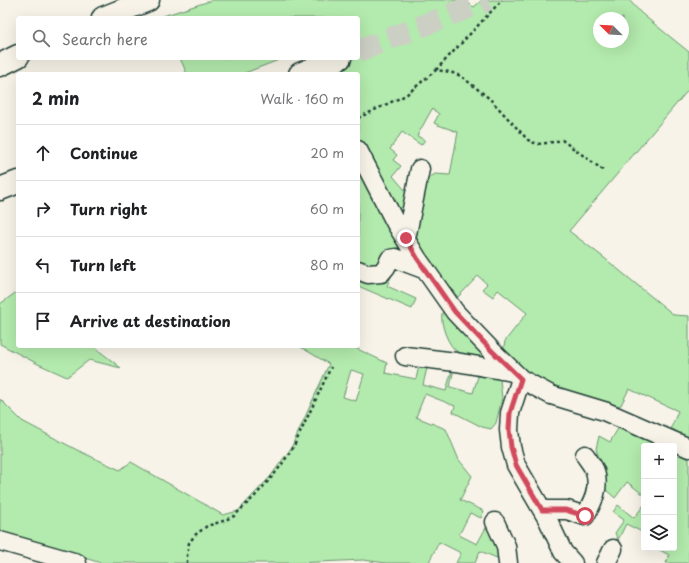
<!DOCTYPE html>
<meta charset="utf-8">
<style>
:root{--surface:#fff;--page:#f2f2f2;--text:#202124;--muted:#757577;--line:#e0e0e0}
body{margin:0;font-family:"Playpen Sans",sans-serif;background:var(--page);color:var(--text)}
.controls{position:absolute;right:12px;bottom:12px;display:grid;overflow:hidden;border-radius:4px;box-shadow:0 4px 16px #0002}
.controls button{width:36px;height:36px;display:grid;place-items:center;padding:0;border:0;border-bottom:1px solid var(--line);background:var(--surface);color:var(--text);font:20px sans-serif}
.compass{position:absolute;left:593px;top:12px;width:36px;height:36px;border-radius:50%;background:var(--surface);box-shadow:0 4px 16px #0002;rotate:294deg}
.stop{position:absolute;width:12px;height:12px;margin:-9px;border:3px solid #d1495b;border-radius:50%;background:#fff}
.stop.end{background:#d1495b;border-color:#fff;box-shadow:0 1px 4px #0008}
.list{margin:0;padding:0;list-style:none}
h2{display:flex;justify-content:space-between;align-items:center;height:52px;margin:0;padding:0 16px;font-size:17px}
h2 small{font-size:13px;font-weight:400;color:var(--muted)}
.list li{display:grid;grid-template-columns:26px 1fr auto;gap:12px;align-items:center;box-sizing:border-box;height:56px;padding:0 16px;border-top:1px solid var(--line)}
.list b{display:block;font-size:15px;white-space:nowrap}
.list em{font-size:13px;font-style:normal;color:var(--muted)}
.icon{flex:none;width:22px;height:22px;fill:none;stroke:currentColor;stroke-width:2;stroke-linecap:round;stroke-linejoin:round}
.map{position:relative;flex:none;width:689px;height:563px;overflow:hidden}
.search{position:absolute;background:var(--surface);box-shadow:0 4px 16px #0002;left:16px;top:16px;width:344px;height:44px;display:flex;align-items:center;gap:10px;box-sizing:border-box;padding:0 14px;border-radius:4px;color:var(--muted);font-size:15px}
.panel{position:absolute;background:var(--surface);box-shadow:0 4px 16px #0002;left:16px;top:72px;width:344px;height:276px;border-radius:4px}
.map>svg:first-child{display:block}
.green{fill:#b3eaad;stroke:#699470;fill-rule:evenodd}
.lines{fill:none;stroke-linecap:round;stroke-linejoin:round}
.highway-tunnel{stroke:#cccfc4;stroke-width:22;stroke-dasharray:22 11;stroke-linecap:butt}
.minor-casing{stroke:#1f3d34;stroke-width:21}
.highway-casing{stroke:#1f3d34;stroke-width:25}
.path{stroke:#1f3d34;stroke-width:2.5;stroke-dasharray:3 3;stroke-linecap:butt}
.minor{stroke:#f7f3e8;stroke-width:18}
.highway{stroke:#f7f3e8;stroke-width:22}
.route{stroke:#d1495b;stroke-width:5}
</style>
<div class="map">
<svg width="689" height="563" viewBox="0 0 689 563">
<rect width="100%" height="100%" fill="#f7f3e8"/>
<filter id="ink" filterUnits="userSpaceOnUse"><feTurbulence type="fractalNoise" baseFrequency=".025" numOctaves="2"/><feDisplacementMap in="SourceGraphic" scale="8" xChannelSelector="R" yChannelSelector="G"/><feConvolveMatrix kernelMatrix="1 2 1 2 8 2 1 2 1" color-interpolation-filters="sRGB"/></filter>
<g filter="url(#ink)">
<path class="green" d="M213 0H463L474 7 482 0H629L642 14 689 52V89L569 231 603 257 674 315 689 316V439L671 428 678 411 629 389 621 405 608 407 558 391 529 376 503 352 505 341 527 313 498 290 493 297 482 289 487 284 478 276 458 297 430 266 413 238 422 182 435 174 450 175 458 132 438 125 434 123 439 114 432 109 417 136 425 140 421 145 402 132 390 149 397 155 393 160 401 166 393 176 410 196 403 224 358 136V74H342L345 67 343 58H358V18H164L163 16ZM599 18H623V42H599Z
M180 58H284L242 74H187Z
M358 160 426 275 397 263 387 286 416 299 412 309 358 286Z
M18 291V346H93L121 368 89 360 67 377 38 364 0 344V304Z
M445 310 486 356 484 359C477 357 464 356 459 353 448 347 440 324 442 313Z
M299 346H351L387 363 385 373 416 379 419 366 427 368 423 385 446 391 451 373H453L450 387 473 393 479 373H494L500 380 502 398 496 423 491 429 482 427 453 412 455 406 425 394 416 417 446 429 459 460 472 476 460 500 484 511 481 518 470 513 459 535 477 544 489 522 504 561 480 551 475 563H456L461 553 439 542 429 562 430 563H386L363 560 297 563H101L49 547 0 534V399L22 421 77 450 120 470 131 462 223 515 238 511 270 477 291 448 329 364ZM351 370 364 374 356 401 343 397Z
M619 427 663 446H644V495L627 482 615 498 605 489 604 473 596 449 599 436 610 442Z
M674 450 689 457V563H666L669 555 656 548H674Z
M618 505 634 518 644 505V533L626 524 618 540 615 533 624 520 613 512Z"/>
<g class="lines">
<path class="highway-tunnel" d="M358 51 488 0"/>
<g class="minor-casing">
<path id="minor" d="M358 150 395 222 417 258 455 312 492 351 521 379 551 395 604 411 689 448
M406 239 420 169
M358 270 368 274 381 273 386 267 390 259 396 258 402 261 426 270
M405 356 456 362 513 372
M521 379 510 413 509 430 511 447 516 465 548 520 563 552 573 563
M542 510H567L585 516C593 502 600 488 595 471 593 466 588 460 585 455
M495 522 506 546 508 563
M0 541 77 563
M606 563 613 549"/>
</g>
<g class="highway-casing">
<path id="highway" d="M103 18 148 0
M0 65 18 56
M300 74 340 58
M0 189 18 182"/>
</g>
<path class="path" d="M436 70 502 0
M358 118 406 95 436 70 450 72 461 76 490 99 528 140 537 144 548 143 562 140 603 170
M187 563V556L189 543 195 535 207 526 223 521 234 516 255 496 277 471 293 448 331 367"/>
<use href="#minor" class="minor"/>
<use href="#highway" class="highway"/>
</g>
</g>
<g class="lines" filter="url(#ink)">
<path class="route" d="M406 238 417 258 455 312 492 351 521 379 510 413 509 430 511 447 516 465 542 510H566L585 516"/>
</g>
</svg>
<div class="controls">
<button>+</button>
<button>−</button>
<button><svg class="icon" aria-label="layers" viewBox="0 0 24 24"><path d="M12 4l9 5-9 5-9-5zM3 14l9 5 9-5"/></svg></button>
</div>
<svg class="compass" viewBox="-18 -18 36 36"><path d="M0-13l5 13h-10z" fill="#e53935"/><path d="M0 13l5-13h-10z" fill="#757577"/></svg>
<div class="stop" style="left:585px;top:516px"></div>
<div class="stop end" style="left:406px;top:238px"></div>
<div class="search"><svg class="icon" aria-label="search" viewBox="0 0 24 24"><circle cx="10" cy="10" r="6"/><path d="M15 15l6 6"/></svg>Search here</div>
<section class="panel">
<h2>2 min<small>Walk · 160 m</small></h2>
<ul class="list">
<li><svg class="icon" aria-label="ahead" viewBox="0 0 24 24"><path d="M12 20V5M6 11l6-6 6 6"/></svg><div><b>Continue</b></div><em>20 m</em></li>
<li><svg class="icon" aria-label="right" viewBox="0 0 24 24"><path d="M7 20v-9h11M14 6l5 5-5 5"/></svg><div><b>Turn right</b></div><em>60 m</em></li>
<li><svg class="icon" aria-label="left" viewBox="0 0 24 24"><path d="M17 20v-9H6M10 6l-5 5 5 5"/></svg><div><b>Turn left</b></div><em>80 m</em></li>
<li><svg class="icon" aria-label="arrive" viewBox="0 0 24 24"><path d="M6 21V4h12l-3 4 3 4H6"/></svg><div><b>Arrive at destination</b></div></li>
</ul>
</section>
</div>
